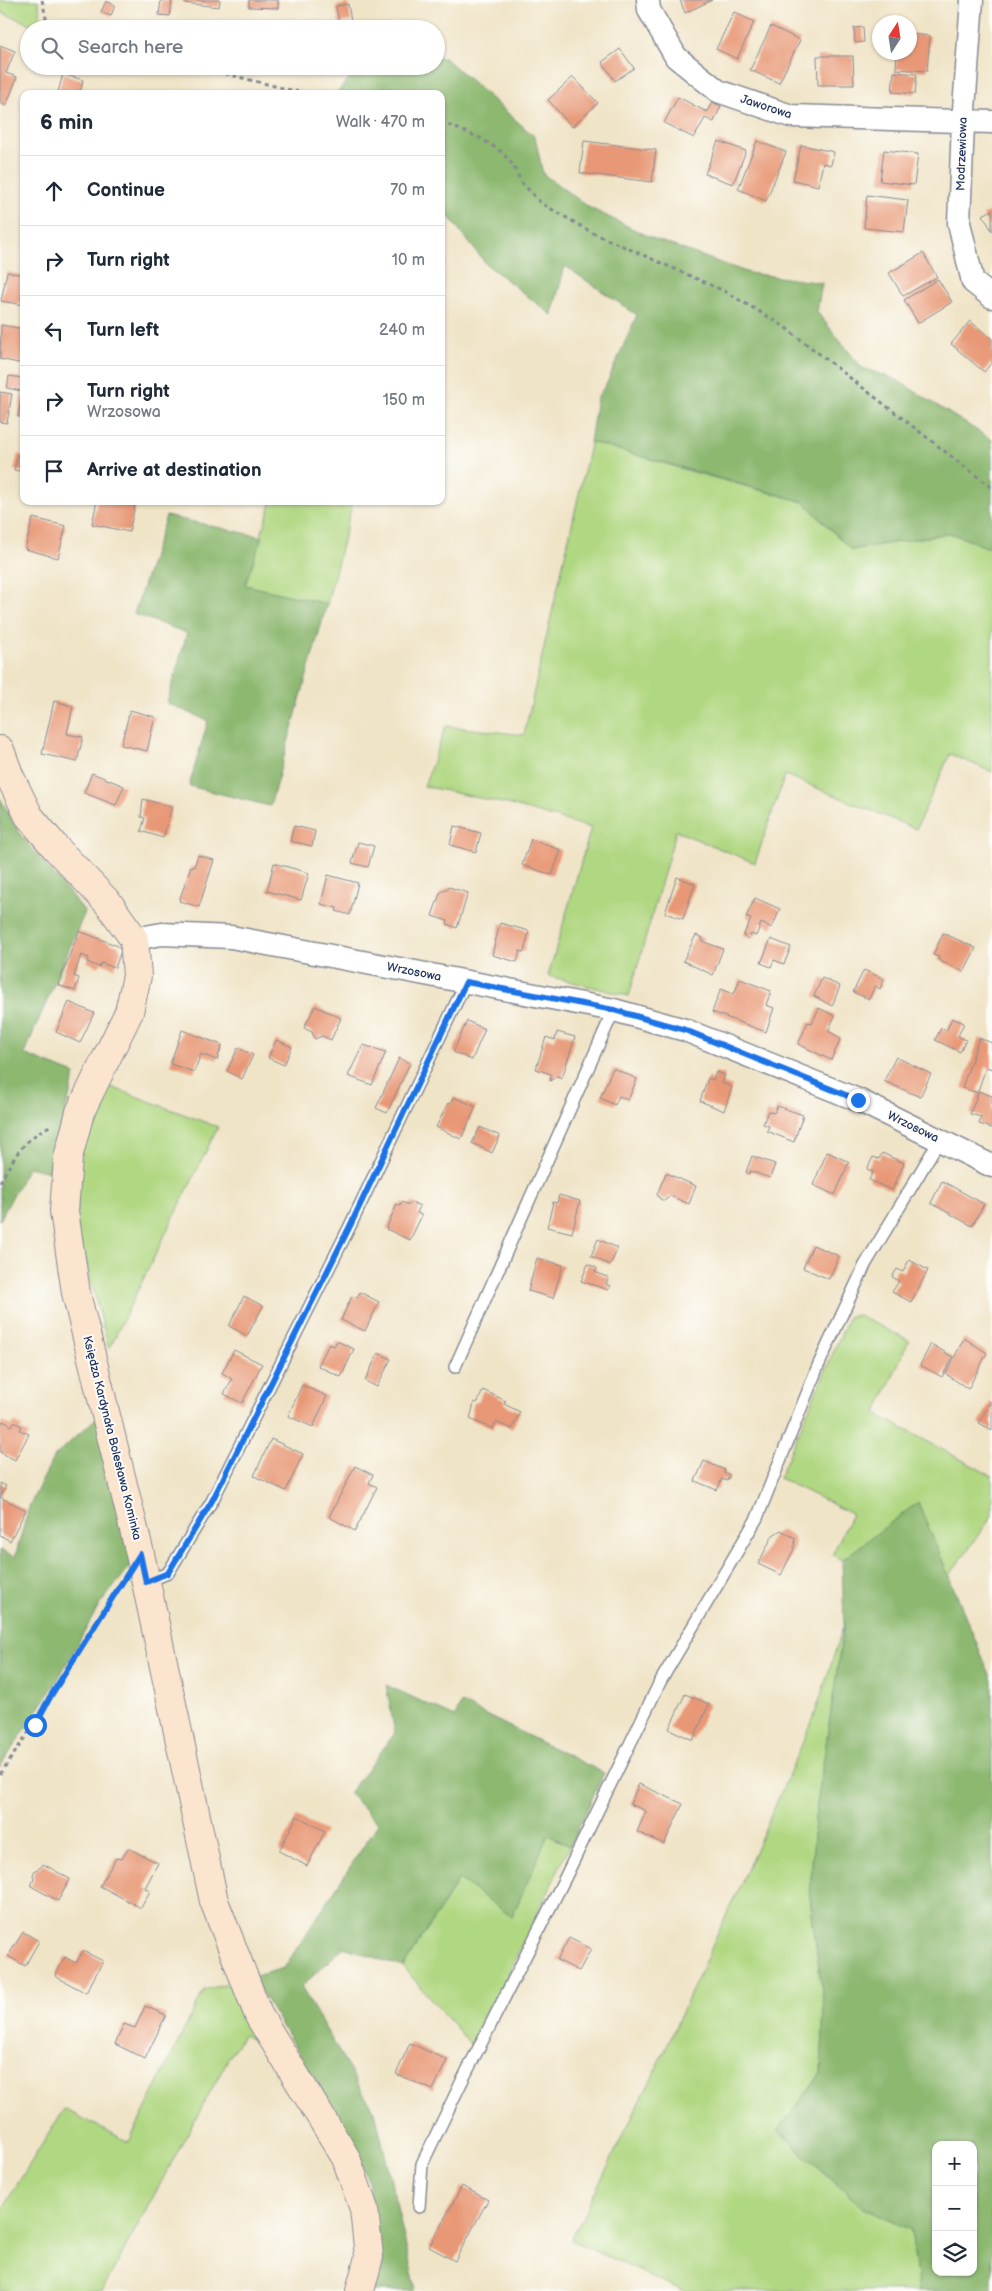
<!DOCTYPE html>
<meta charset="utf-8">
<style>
:root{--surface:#fff;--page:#f2f2f3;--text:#1f2937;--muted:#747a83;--line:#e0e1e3}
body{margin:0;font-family:"Balsamiq Sans",sans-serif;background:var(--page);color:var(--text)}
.controls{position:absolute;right:15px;bottom:15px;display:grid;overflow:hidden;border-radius:10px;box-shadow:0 1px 4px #0004}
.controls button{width:45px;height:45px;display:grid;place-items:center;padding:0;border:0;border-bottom:1px solid var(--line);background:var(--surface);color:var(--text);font:25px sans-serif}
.compass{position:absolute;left:872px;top:15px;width:45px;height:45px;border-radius:50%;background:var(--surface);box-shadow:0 1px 4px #0004;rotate:12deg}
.stop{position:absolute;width:15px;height:15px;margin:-11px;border:4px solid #1a73e8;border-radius:50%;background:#fff}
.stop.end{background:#1a73e8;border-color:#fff;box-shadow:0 1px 5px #0008}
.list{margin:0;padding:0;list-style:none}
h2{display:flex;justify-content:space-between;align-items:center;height:65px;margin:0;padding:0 20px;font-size:21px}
h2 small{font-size:16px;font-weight:400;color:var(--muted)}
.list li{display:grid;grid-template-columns:32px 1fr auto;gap:15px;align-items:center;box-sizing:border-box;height:70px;padding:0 20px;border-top:1px solid var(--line)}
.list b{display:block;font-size:19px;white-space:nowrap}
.list p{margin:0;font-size:16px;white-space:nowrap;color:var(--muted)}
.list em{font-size:16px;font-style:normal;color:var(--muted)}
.icon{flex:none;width:28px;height:28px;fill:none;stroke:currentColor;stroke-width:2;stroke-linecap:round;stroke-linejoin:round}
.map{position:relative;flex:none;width:992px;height:2291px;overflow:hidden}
.search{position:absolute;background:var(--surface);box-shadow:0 1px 4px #0004;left:20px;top:20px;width:425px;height:55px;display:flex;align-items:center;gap:12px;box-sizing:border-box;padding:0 18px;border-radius:28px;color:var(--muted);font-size:19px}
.panel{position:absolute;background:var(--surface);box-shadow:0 1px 4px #0004;left:20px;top:90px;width:425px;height:415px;border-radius:10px}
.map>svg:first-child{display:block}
.green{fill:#b0d781;stroke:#668370}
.forest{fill:#8cb86f;stroke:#547466;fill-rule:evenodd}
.building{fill:#e89876}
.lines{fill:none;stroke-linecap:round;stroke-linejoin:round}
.lane-casing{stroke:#868a92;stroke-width:14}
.street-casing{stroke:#868a92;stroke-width:25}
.secondary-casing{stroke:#868a92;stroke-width:30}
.path{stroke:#868a92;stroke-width:3;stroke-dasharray:4 4;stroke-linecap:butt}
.lane{stroke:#fff;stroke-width:11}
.street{stroke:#fff;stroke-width:22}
.secondary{stroke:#fce5cf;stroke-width:28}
.route{stroke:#1a73e8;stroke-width:6}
.labels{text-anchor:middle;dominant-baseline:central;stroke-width:4;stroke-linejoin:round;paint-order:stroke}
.street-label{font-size:12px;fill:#1b2f5e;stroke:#fdfcf7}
</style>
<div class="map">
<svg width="992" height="2291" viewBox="0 0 992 2291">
<rect width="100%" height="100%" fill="#fdfcf7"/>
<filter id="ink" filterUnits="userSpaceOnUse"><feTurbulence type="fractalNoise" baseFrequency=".02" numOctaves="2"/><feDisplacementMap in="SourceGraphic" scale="10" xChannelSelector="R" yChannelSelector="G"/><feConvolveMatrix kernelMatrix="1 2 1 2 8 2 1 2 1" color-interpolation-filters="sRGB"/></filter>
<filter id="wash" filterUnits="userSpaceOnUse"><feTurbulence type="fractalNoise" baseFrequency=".0096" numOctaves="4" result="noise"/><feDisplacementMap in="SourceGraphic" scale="20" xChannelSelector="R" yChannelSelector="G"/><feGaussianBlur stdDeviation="1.12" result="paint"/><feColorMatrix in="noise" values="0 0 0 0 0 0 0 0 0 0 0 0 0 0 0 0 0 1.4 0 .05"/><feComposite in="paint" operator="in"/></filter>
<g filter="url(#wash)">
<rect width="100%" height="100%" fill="#f0e4c7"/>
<path class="green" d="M0 0H38L43 29 0 12Z
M591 441 686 470 804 502 851 550 950 533 992 549V772L950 754 916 829 785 775 755 863 676 831 629 996 548 976 591 828 511 805 424 786 446 726 524 735Z
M272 501H353L327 604 245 585Z
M106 1085 218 1127 109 1349 77 1229 78 1154Z
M857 1315 909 1340 876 1414 992 1476V1516L949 1576 918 1503 842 1560 832 1555 852 1514 779 1478 849 1316Z
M844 1624 815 1818 810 1897 824 2008 821 2073 778 2131 863 2208 911 2230 919 2291H683L571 2240 658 2065 750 1863 814 1717Z
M549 1835 570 1846 473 2047 403 1967 459 1879Z
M231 1983 254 2041 244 2035 232 2052 102 2291H0V2212L64 2109 129 2142 204 1990Z"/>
<path class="forest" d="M436 58H445L535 137 543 174 590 208 654 239 749 273 822 283 817 312 862 368 895 379 992 440V549L950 533 851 550 804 502 590 442 597 398 607 383 637 315 565 266 552 315 486 264 450 218 441 212V94L337 93 359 66H436Z
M166 516 262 537 245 585 327 604 270 806 189 786 208 721 167 703 187 633 134 614Z
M0 798 19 833 85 912 24 1054 75 1074 50 1172 28 1167 0 1220Z
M105 1410 140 1554 100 1604 54 1686 0 1767V1550L15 1557 30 1504 55 1456Z
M918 1502 992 1680V2291H919L911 2230 863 2208 778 2131 821 2073 824 2008 810 1897 815 1818 844 1624 842 1560ZM936 2145H973V2272H936Z
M386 1685 455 1717 461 1703 604 1773 570 1846 548 1835 512 1917 459 1879 403 1967 344 1947 301 1987 376 2115 415 2286 413 2291H372L369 2183 353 2141 252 1977 284 1968 378 1824 349 1793 395 1733Z"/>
<g id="blocks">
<path class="building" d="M161 0H172L170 16 159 15Z
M185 0H220L219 7 184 3Z
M249 0H278V8L249 7Z
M680 0H712L685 13Z
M106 1 115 5 111 16 101 12Z
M348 4 351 21 339 23 336 6Z
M734 12 754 22 737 59 716 49Z
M771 26 800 40 779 83 750 70Z
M863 27 864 42 855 43 854 28Z
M910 34 930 36 927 71 896 69 897 52H910Z
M0 45 15 51 6 73 17 77 6 106 0 103Z
M620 49 634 68 615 81 602 62Z
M817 56H853L854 85H818Z
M894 72 917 74 915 94 892 92Z
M63 74 83 80 80 94 58 92Z
M573 77 598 103 572 127 548 100Z
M678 97 707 112 712 102 721 106 714 122 705 118 694 138 664 123Z
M584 141 656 150 652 182 580 173Z
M718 141 746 151 733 184 705 174Z
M757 141 786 152 766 201 738 189Z
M801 145 834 152 831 165 823 163 818 186 793 180Z
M884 150 918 154 914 185 880 181Z
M867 195 908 200 904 232 864 228Z
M992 210V231L983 215Z
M923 253 937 277 903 296 889 273Z
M7 272 24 275V305L1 301Z
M938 279 952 302 918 323 904 300Z
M970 321 992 339V362L984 372 951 344Z
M1 325 24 329 23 364 0 359Z
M9 376 23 378 21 391 7 388Z
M23 385H24V417H18Z
M0 392 12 394 7 423 0 422Z
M18 454 24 456V472L14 470Z
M97 501H136L129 532 92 524Z
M33 518 66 526 58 558 25 549Z
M54 701 73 706 67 734 83 737 77 762 42 754Z
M130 710 155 717 147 751 121 745Z
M92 773 124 786 116 805 84 793Z
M143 799 172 807 163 838 141 831 145 818 141 817Z
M294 826 315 831 312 846 290 841Z
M454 826 481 833 476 852 450 845Z
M531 839 561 850 552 875 522 865Z
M358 842 374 846 368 867 352 863Z
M198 855 214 860 199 907 179 901 191 866 194 867Z
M274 863 309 873 301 900 267 891Z
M328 875 358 883 350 915 336 911 337 908 321 904Z
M677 877 695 884 683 919 665 913Z
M449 887 468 893 457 928 447 924 448 921 432 916 440 893Z
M755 898 780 909 772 928 761 923 756 936 751 934 749 939 743 936 751 919 746 917Z
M500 923 529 931 524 952 520 951 517 962 492 955Z
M79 931 118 946 121 951 115 968 101 963 99 967 87 962 89 958 81 955 74 976 79 978 75 991 58 985Z
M943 933 976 948 964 972 938 960 939 957 933 955Z
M696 935 703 938 702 941 723 949 713 975 683 961Z
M771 939 791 947 784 964 774 960 771 967 761 963Z
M864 970 884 979 880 989 875 986 869 999 853 992Z
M822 978 840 986 832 1006 814 996Z
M740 979 771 991 766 1005 774 1008 766 1032 712 1012 721 989 734 994Z
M69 1002 94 1013 80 1043 56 1032Z
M315 1006 341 1018 331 1040 322 1036 315 1039 312 1032 304 1028Z
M819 1008 835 1016 828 1031 841 1038 831 1060 798 1044 808 1022 812 1023Z
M952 1018 964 1023 958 1036 966 1040 960 1052 935 1040 941 1028 946 1031Z
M467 1021 485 1029 472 1060 453 1052Z
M182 1030 222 1045 217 1060 201 1054 194 1072 170 1064Z
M557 1032 575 1037 562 1078 557 1076 550 1081 551 1074 536 1069 546 1037 555 1040Z
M979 1038 992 1043V1069L986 1067 978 1091 992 1096V1128L979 1124 981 1117 970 1114 978 1093 962 1088Z
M276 1040 292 1047 284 1065 268 1058Z
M363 1045 386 1052 372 1085 348 1076Z
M238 1048 253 1055 242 1079 227 1071Z
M896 1057 931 1074 920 1097 884 1081Z
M399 1058 410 1063 387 1113 376 1108Z
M613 1068 637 1079 628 1100 619 1096 615 1105 600 1098Z
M716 1072 725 1075 722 1083 732 1087 724 1111 700 1101 708 1078 713 1080Z
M454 1097 476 1107 461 1139 436 1127 448 1103 450 1104Z
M777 1106 803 1115 794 1142 767 1131 769 1126 763 1124 768 1111 774 1113Z
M480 1127 500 1136 492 1153 472 1143Z
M827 1152 849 1162 835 1195 813 1185Z
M882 1153 904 1163 892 1190 869 1180 873 1172 867 1169 873 1157 879 1159Z
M752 1156 775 1164 770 1178 750 1171 749 1174 746 1172Z
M666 1173 696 1186 689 1204 670 1196 664 1201 659 1198 657 1194Z
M942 1181 984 1204 972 1226 931 1203Z
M559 1195 580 1201 572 1233 547 1227 553 1202 557 1203Z
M402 1202 409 1205 411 1202 420 1206 417 1213 422 1215 410 1240 386 1229 397 1204 400 1206Z
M598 1239 618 1248 610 1265 591 1256Z
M813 1245 839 1256 829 1279 803 1268Z
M537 1258 563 1265 553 1298 528 1291Z
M909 1260 928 1270 911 1302 892 1292 899 1281 892 1277 897 1269 903 1272Z
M588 1264 597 1268 595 1272 609 1278 606 1284 611 1286 608 1290 581 1281Z
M360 1292 379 1302 365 1331 341 1320 352 1296 357 1298Z
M244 1296 263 1306 247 1336 229 1326Z
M964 1338 987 1353 968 1389 946 1374Z
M337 1341 354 1349 341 1377 318 1366 329 1344 334 1346Z
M931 1344 953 1357 942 1377 920 1365Z
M234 1350 262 1364 242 1403 224 1394 232 1379 222 1373Z
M378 1353 391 1359 377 1387 365 1381Z
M302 1385 327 1396 313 1427 288 1416Z
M483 1390 506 1401 504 1404 520 1412 512 1429 496 1422 493 1429 470 1419 474 1403 478 1402Z
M991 1401 992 1402V1430L979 1423Z
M3 1421 12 1426 14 1422 22 1426 20 1430 29 1434 15 1460 0 1452V1427Z
M271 1439 303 1454 286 1491 254 1476Z
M704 1461 725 1470 724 1473 730 1475 727 1481 722 1479 717 1490 695 1481Z
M355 1466 373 1475 369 1483 377 1487 355 1531 329 1517Z
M0 1483 6 1486 0 1497 26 1510 10 1541 0 1535Z
M781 1530 795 1538 794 1549 781 1575 758 1564 773 1535Z
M685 1694 709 1704 693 1740 669 1729Z
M639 1784 683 1804 664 1844 637 1832 646 1811 630 1804Z
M297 1816 325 1831 307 1866 279 1851Z
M128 1848 158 1863 145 1888 150 1891 141 1908 100 1886 116 1858 122 1859Z
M43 1864 70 1879 58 1901 31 1886 34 1879 33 1875 35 1870 40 1868Z
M23 1932 39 1941 25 1966 8 1956Z
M569 1938 591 1949 579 1971 557 1960Z
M83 1951 103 1961 86 1993 55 1976 65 1957 76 1963Z
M145 2006 166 2015 145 2059 115 2044 124 2024 135 2028Z
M410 2043 447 2060 433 2090 396 2074Z
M462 2186 488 2200 455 2261 429 2247Z"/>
</g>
</g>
<g filter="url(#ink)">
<use href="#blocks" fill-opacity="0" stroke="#868a92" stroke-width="1"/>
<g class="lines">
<g class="lane-casing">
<path id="lane" d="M455 1367 614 1010
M146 1582 168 1573 212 1501 350 1226 466 982
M419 2207 422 2164 461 2083 565 1878 660 1682 757 1518 818 1366 865 1265 940 1139"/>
</g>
<g class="street-casing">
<path id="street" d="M648 0 649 10 676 57 718 91 791 116 992 122
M972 0 963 123 959 223 973 282 992 297
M134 939 162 934 231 937 614 1010 685 1030 858 1100 992 1166"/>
</g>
<g class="secondary-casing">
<path id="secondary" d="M0 750 10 777 29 816 55 847 109 904 134 939 137 976 129 1012 80 1112 68 1158 64 1211 76 1293 140 1554 214 1901 259 2016 346 2158 364 2209 369 2257 360 2291"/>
</g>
<path class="path" d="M42 0 48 27 53 29
M194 66 307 94
M441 122 482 139 502 152 512 164 522 183 541 203 591 232 724 291 782 325 992 488
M0 1182C15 1156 23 1139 52 1125
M0 1774C44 1712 81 1644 123 1581"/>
<use href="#lane" class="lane"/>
<use href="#street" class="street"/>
<use href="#secondary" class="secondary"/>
</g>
</g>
<g class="lines" filter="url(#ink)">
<path class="route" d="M35 1725 50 1697 140 1554 146 1582 168 1573 212 1501 350 1226 466 982 614 1010 685 1030 858 1100"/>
</g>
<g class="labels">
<g class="street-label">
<text transform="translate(766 107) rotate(18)">Jaworowa</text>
<text transform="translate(962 154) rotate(-88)">Modrzewiowa</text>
<text transform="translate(414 972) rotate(11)">Wrzosowa</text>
<text transform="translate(913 1127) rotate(26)">Wrzosowa</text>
<text transform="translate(112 1438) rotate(76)">Księdza Kardynała Bolesława Kominka</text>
</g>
</g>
</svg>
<div class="controls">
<button>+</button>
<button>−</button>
<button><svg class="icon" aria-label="layers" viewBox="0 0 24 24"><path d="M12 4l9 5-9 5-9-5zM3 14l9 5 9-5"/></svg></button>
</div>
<svg class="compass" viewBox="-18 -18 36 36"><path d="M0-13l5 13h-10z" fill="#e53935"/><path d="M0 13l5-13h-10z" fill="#747a83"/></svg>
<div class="stop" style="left:35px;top:1725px"></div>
<div class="stop end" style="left:858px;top:1100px"></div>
<div class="search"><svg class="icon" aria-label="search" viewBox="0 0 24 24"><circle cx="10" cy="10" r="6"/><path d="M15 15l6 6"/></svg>Search here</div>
<section class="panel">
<h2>6 min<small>Walk · 470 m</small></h2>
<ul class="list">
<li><svg class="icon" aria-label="ahead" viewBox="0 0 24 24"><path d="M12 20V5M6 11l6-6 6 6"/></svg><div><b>Continue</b></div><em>70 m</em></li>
<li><svg class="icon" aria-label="right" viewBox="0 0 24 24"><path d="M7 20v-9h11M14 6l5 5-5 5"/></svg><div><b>Turn right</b></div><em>10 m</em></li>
<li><svg class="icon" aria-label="left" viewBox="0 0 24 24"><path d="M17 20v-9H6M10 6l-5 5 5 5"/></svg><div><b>Turn left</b></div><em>240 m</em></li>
<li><svg class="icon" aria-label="right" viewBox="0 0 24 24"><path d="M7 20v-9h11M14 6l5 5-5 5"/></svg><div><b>Turn right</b><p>Wrzosowa</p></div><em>150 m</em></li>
<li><svg class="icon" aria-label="arrive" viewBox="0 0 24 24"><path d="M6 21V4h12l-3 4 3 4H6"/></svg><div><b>Arrive at destination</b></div></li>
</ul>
</section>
</div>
